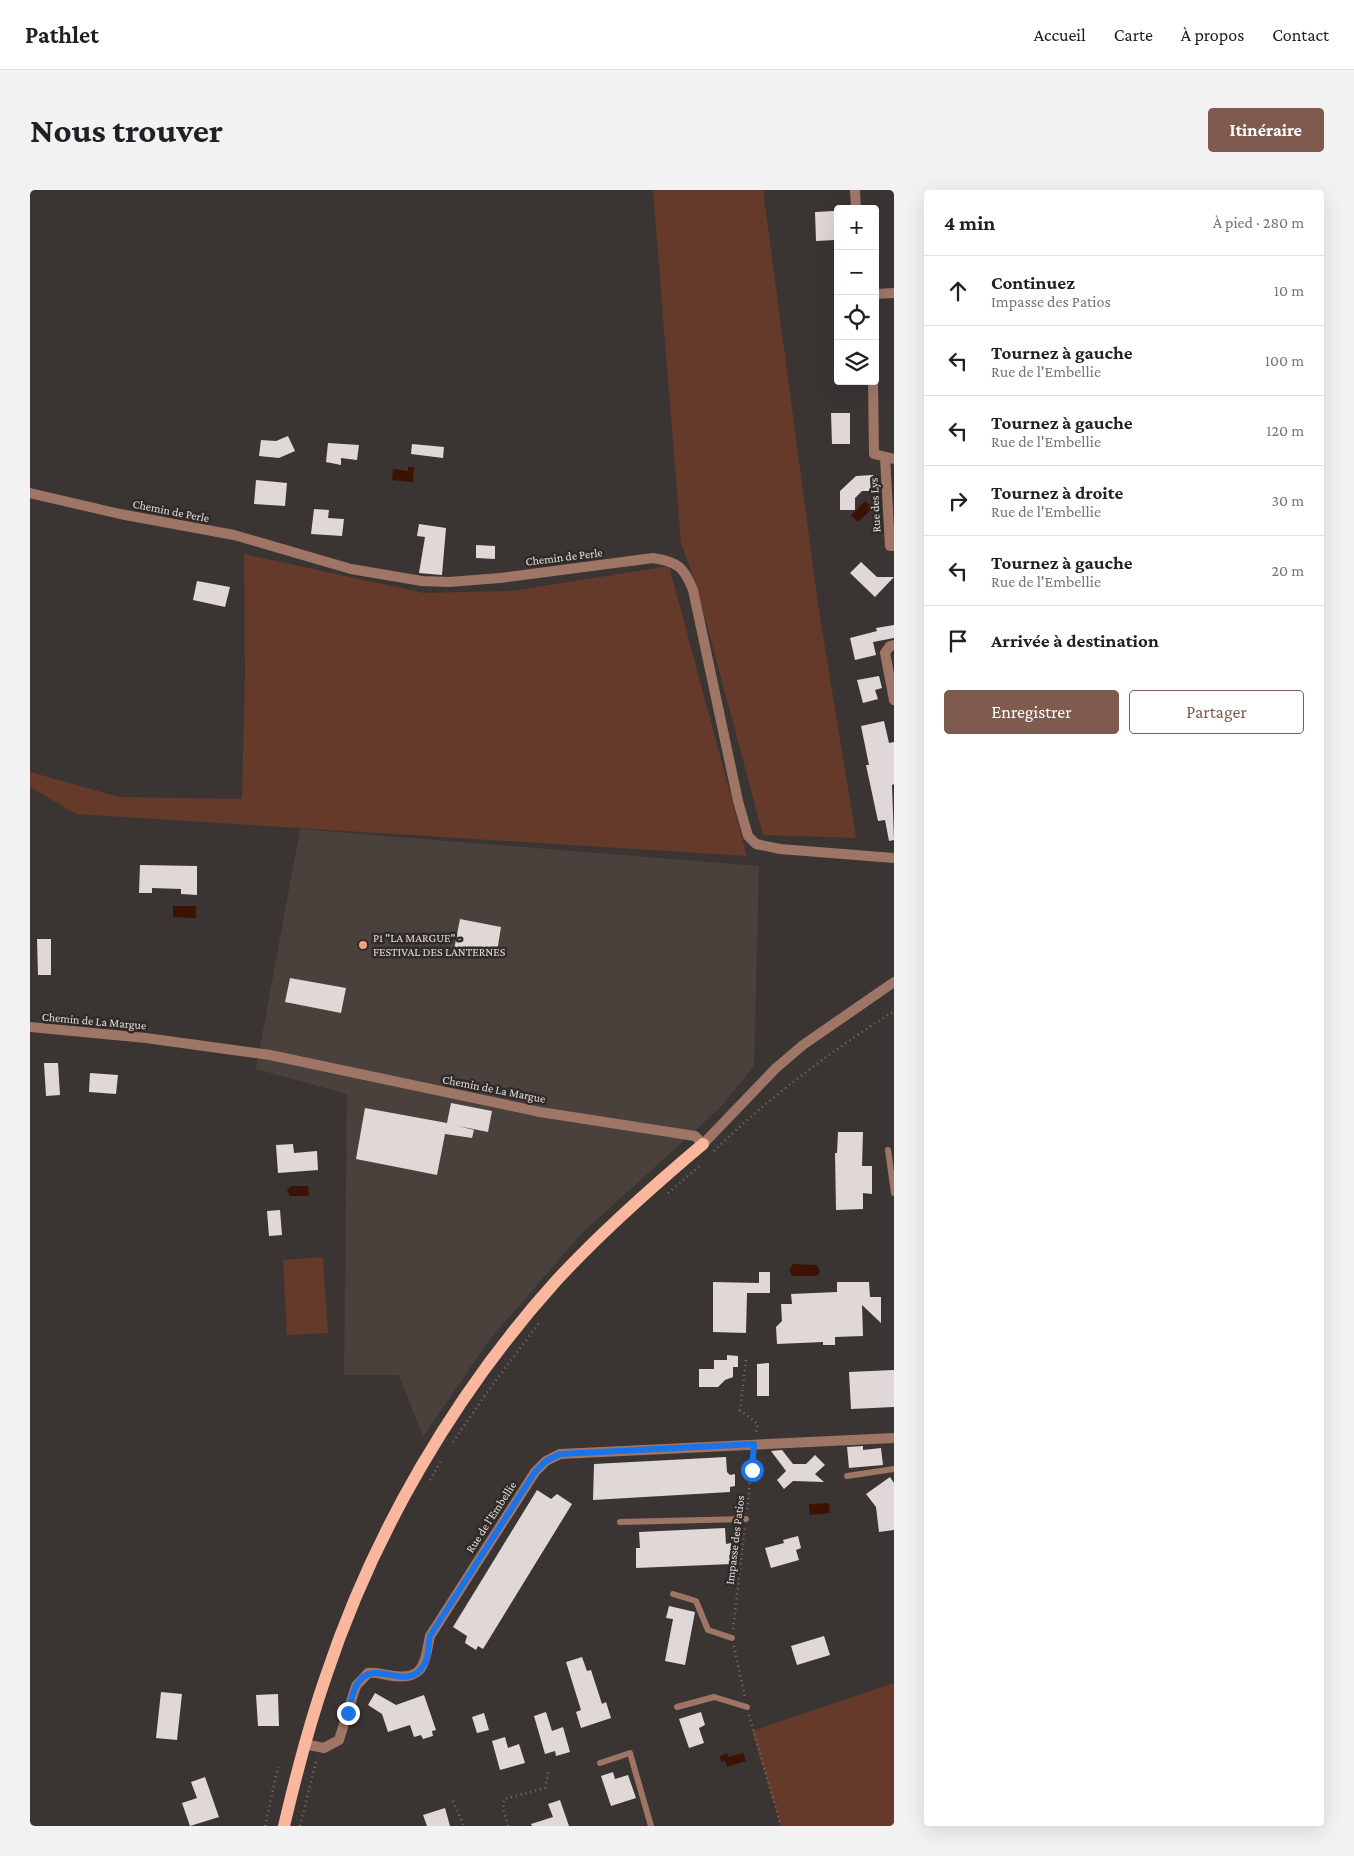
<!DOCTYPE html>
<html lang="fr">
<meta charset="utf-8">
<style>
:root{--surface:#fff;--page:#f2f2f2;--text:#202124;--muted:#757577;--line:#e0e0e0;--accent:#7f5a4e}
body{margin:0;font-family:"Crimson Pro",serif;background:var(--page);color:var(--text)}
.controls{position:absolute;right:15px;top:15px;display:grid;overflow:hidden;border-radius:5px;box-shadow:0 5px 20px #0002}
.controls button{width:45px;height:45px;display:grid;place-items:center;padding:0;border:0;border-bottom:1px solid var(--line);background:var(--surface);color:var(--text);font:25px sans-serif}
.stop{position:absolute;width:15px;height:15px;margin:-11px;border:4px solid #1a73e8;border-radius:50%;background:#fff}
.stop.end{background:#1a73e8;border-color:#fff;box-shadow:0 1px 5px #0008}
.list{margin:0;padding:0;list-style:none}
h2{display:flex;justify-content:space-between;align-items:center;height:65px;margin:0;padding:0 20px;font-size:21px}
h2 small{font-size:16px;font-weight:400;color:var(--muted)}
.list li{display:grid;grid-template-columns:32px 1fr auto;gap:15px;align-items:center;box-sizing:border-box;height:70px;padding:0 20px;border-top:1px solid var(--line)}
.list b{display:block;font-size:19px;white-space:nowrap}
.list p{margin:0;font-size:16px;white-space:nowrap;color:var(--muted)}
.list em{font-size:16px;font-style:normal;color:var(--muted)}
.actions{display:flex;gap:10px;padding:15px 20px}
.actions a{flex:1;padding:11px 0;border:1px solid var(--accent);border-radius:5px;text-align:center;font-size:18px;color:var(--accent)}
.actions .main{background:var(--accent);color:#fff}
.icon{flex:none;width:28px;height:28px;fill:none;stroke:currentColor;stroke-width:2;stroke-linecap:round;stroke-linejoin:round}
.map{position:relative;flex:none;width:864px;height:1636px;overflow:hidden;border-radius:5px}
header{display:flex;align-items:center;gap:30px;box-sizing:border-box;height:70px;padding:0 25px;background:var(--surface);border-bottom:1px solid var(--line)}
header strong{font-size:24px}
nav{display:flex;gap:28px;margin-inline-start:auto;font-size:18px}
.intro{display:flex;align-items:center;justify-content:space-between;box-sizing:border-box;height:120px;padding:0 30px}
h1{margin:0;font-size:35px}
.button{padding:12px 22px;border-radius:5px;background:var(--accent);color:#fff;font-size:18px;font-weight:700}
main{display:flex;gap:30px;padding:0 30px}
aside{flex:1;background:var(--surface);border-radius:5px;box-shadow:0 5px 20px #0002}
.map>svg:first-child{display:block}
.built{fill:#4a403c}
.green{fill:#653a2b}
.water{fill:#3b1204}
.building{fill:#dfd8d6}
.lines{fill:none;stroke-linecap:round;stroke-linejoin:round}
.path{stroke:#76716f;stroke-width:2.5;stroke-dasharray:1 4;stroke-linecap:butt}
.lane{stroke:#9f7566;stroke-width:6}
.street{stroke:#9f7566;stroke-width:10}
.primary{stroke:#fbb69e;stroke-width:12}
.route{stroke:#1a73e8;stroke-width:6}
.poi-dot{fill:#f39f82;stroke:#302b29;stroke-width:2}
.labels{text-anchor:middle;dominant-baseline:central;stroke-width:5;stroke-linejoin:round;paint-order:stroke}
.street-label{font-size:12px;fill:#e1dddc;stroke:#302b29}
.poi-label{font-size:12px;fill:#e1dddc;stroke:#302b29;text-anchor:start}
</style>
<header>
<strong>Pathlet</strong>
<nav><a>Accueil</a><a>Carte</a><a>À propos</a><a>Contact</a></nav>
</header>
<div class="intro"><h1>Nous trouver</h1><a class="button">Itinéraire</a></div>
<main>
<div class="map">
<svg width="864" height="1636" viewBox="0 0 864 1636">
<rect width="100%" height="100%" fill="#3a3533"/>
<path class="built" d="M270 639 729 676 724 876 690 918 552 1043 457 1153 393 1247 369 1185H314L317 904 226 879Z"/>
<path class="green" d="M623 0H733L788 414 826 648 733 645 666 394 651 353Z
M214 364 394 403 482 401 639 376 717 666 46 624 0 597V582L89 607 212 609 215 484Z
M293 1067 298 1143 257 1145 253 1070Z
M864 1493V1636H751L722 1541Z"/>
<path class="water" d="M378 277H384L383 292 362 290 363 279 378 281Z
M835 311 843 318 828 332 821 325Z
M143 716H166V728L143 727Z
M261 996H278L279 1006H260L257 1000Z
M763 1074 787 1075 790 1082 787 1086H762L759 1080Z
M799 1313 800 1323 780 1325 779 1314Z
M697 1563 698 1567 713 1563 716 1571 697 1577 695 1571 691 1572 690 1566Z"/>
<path class="building" d="M804 21 805 50 786 51 785 22Z
M801 223H820V254H802Z
M258 246 265 261 249 268 229 266 231 250 246 251Z
M298 253 329 255 327 270 311 268V275L296 272Z
M382 254 414 257 413 268 381 264Z
M843 285V301H832L825 308V320H810V301L826 286Z
M226 290 257 293 255 316 224 314Z
M284 319 299 320 298 328 314 329 312 346 281 344Z
M389 334 416 338 412 385 389 383 395 347 387 346Z
M446 355 465 356V369L446 368Z
M831 372 847 387H864L845 407 820 383Z
M167 391 200 397 195 417 163 410Z
M864 435V448L843 452 846 465 825 470 820 448 847 441 846 438Z
M849 486 852 498 845 500 848 509 833 513 827 490Z
M854 531 859 553 864 552V594L862 595 864 650 859 651 855 630 848 631 836 575H839L831 536Z
M110 675 167 676V705L151 704V699L122 698V703H109Z
M430 729 471 737 466 768 424 760Z
M7 749H21V785H8Z
M260 788 316 798 311 823 255 812Z
M14 873H28L30 905 16 906Z
M60 883 88 885 86 904 59 902Z
M421 913 462 921 458 942 428 936 444 940 442 948 415 944 407 985 326 969 335 918 417 933Z
M808 942H833L832 976H842V1004L833 1003V1019L806 1020 805 963H807Z
M263 954 264 963 287 961 288 980 248 983 246 955Z
M250 1020 252 1045 239 1046 237 1021Z
M729 1082H740V1103H717L716 1143 683 1142V1092L729 1093Z
M807 1092H839L840 1107H851V1133L832 1115 833 1146 805 1147V1155H793V1152L747 1154 746 1137 752 1131 751 1114H762L761 1104 807 1102Z
M697 1165 708 1166V1177H703V1187L695 1190 688 1197H669V1179H684V1170H697Z
M739 1173V1206H727V1174Z
M864 1180V1217L821 1219 819 1182Z
M833 1256V1260L851 1258 853 1275 819 1278 817 1257Z
M752 1260 763 1274H776L785 1265 795 1275 785 1284 794 1292 763 1291 754 1299 747 1290 756 1281 741 1261Z
M696 1267 697 1282 700 1285 705 1284V1296L700 1297V1302L563 1310 564 1274Z
M860 1287 864 1293V1340L849 1342 846 1317 836 1304Z
M507 1300 521 1309 527 1304 542 1314 453 1459 448 1456 446 1460 435 1453 437 1446 423 1437Z
M695 1338 696 1354 701 1353 702 1374 606 1378V1358H610L609 1342Z
M768 1346 771 1358 766 1360 769 1370 741 1378 735 1358 754 1353 753 1350Z
M639 1416 665 1422 655 1475 635 1471 643 1429 636 1428Z
M794 1446 800 1465 767 1475 761 1456Z
M552 1467 557 1481 561 1480 572 1514 576 1512 581 1528 551 1538 546 1522 551 1520 536 1472Z
M131 1502 152 1504 147 1550 126 1548Z
M345 1503 366 1515 394 1505 406 1540 402 1541 403 1546 393 1549 391 1545 384 1547 380 1535 358 1542 352 1524 338 1515Z
M248 1504 249 1536H228L226 1505Z
M516 1522 522 1541 533 1537 540 1562 526 1566 525 1561 515 1564 504 1526Z
M671 1522 675 1535 669 1538 674 1553 659 1558 649 1529Z
M454 1523 459 1540 447 1543 442 1527Z
M475 1547 478 1558 489 1554 495 1573 470 1580 462 1551Z
M583 1582 585 1589 598 1585 606 1608 581 1616 571 1586Z
M175 1587 189 1627 160 1636 152 1613 167 1608 161 1592Z
M530 1610 539 1636H502L501 1634 523 1627 518 1614Z
M415 1618 420 1636H397L393 1625Z"/>
<g class="lines">
<path class="path" d="M684 961C738 908 800 862 864 821
M638 1003 672 974
M716 1170 710 1220 728 1234 726 1242
M423 1252 458 1201 509 1133
M400 1290 411 1271
M717 1319 723 1265
M703 1439 715 1337
M704 1456 715 1507
M719 1525 751 1636
M423 1611 434 1636
M235 1636 248 1577
M270 1636 287 1568
M478 1636 473 1619 474 1609 515 1598 519 1579"/>
<path class="lane" d="M858 960 864 1003
M817 1286 864 1279
M590 1332 716 1329
M643 1404 666 1411 678 1440 702 1448
M647 1517 684 1507 717 1517
M570 1573 600 1563 621 1636"/>
<path class="street" d="M825 0 826 19
M845 104 864 103
M843 191 844 264 864 269
M855 268 860 356H864
M0 303 90 324 204 345 321 379 392 391 419 392 470 388 623 368C648 372 654 377 663 400L708 611 718 646 726 654 750 659 864 668
M864 455 860 456 855 463 864 510
M0 837 116 848 240 865 510 922 665 946 673 954 746 878 773 855 864 792
M274 1554 294 1558 309 1550 326 1496 338 1483C345 1482 350 1484 357 1485 394 1492 394 1475 400 1446L505 1282 516 1271 530 1264 864 1248"/>
<path class="primary" d="M254 1636C266 1585 279 1535 296 1486 344 1342 425 1203 526 1091 572 1041 622 997 673 954"/>
</g>
<g class="lines">
<path class="route" d="M318 1523C320 1514 322 1504 326 1496 343 1463 378 1507 395 1473 399 1466 398 1454 400 1446L505 1282 516 1271 530 1264 724 1254 722 1280"/>
</g>
<circle class="poi-dot" cx="333" cy="755" r="5"/>
<g class="labels">
<g class="street-label">
<text transform="translate(845 315) rotate(-93)">Rue des Lys</text>
<text transform="translate(141 321) rotate(11)">Chemin de Perle</text>
<text transform="translate(534 367) rotate(-7)">Chemin de Perle</text>
<text transform="translate(64 831) rotate(5)">Chemin de La Margue</text>
<text transform="translate(464 899) rotate(11)">Chemin de La Margue</text>
<text transform="translate(461 1327) rotate(-57)">Rue de l'Embellie</text>
<text transform="translate(705 1350) rotate(-83)">Impasse des Patios</text>
</g>
<g class="poi-label">
<text x="343" y="748">P1 "LA MARGUE" -<tspan x="343" dy="14">FESTIVAL DES LANTERNES</tspan></text>
</g>
</g>
</svg>
<div class="controls">
<button>+</button>
<button>−</button>
<button><svg class="icon" aria-label="locate" viewBox="0 0 24 24"><circle cx="12" cy="12" r="6"/><path d="M12 2v4M12 18v4M2 12h4M18 12h4"/></svg></button>
<button><svg class="icon" aria-label="layers" viewBox="0 0 24 24"><path d="M12 4l9 5-9 5-9-5zM3 14l9 5 9-5"/></svg></button>
</div>
<div class="stop" style="left:722px;top:1280px"></div>
<div class="stop end" style="left:318px;top:1523px"></div>
</div>
<aside>
<h2>4 min<small>À pied · 280 m</small></h2>
<ul class="list">
<li><svg class="icon" aria-label="ahead" viewBox="0 0 24 24"><path d="M12 20V5M6 11l6-6 6 6"/></svg><div><b>Continuez</b><p>Impasse des Patios</p></div><em>10 m</em></li>
<li><svg class="icon" aria-label="left" viewBox="0 0 24 24"><path d="M17 20v-9H6M10 6l-5 5 5 5"/></svg><div><b>Tournez à gauche</b><p>Rue de l'Embellie</p></div><em>100 m</em></li>
<li><svg class="icon" aria-label="left" viewBox="0 0 24 24"><path d="M17 20v-9H6M10 6l-5 5 5 5"/></svg><div><b>Tournez à gauche</b><p>Rue de l'Embellie</p></div><em>120 m</em></li>
<li><svg class="icon" aria-label="right" viewBox="0 0 24 24"><path d="M7 20v-9h11M14 6l5 5-5 5"/></svg><div><b>Tournez à droite</b><p>Rue de l'Embellie</p></div><em>30 m</em></li>
<li><svg class="icon" aria-label="left" viewBox="0 0 24 24"><path d="M17 20v-9H6M10 6l-5 5 5 5"/></svg><div><b>Tournez à gauche</b><p>Rue de l'Embellie</p></div><em>20 m</em></li>
<li><svg class="icon" aria-label="arrive" viewBox="0 0 24 24"><path d="M6 21V4h12l-3 4 3 4H6"/></svg><div><b>Arrivée à destination</b></div></li>
</ul>
<div class="actions"><a class="main">Enregistrer</a><a>Partager</a></div>
</aside>
</main>
